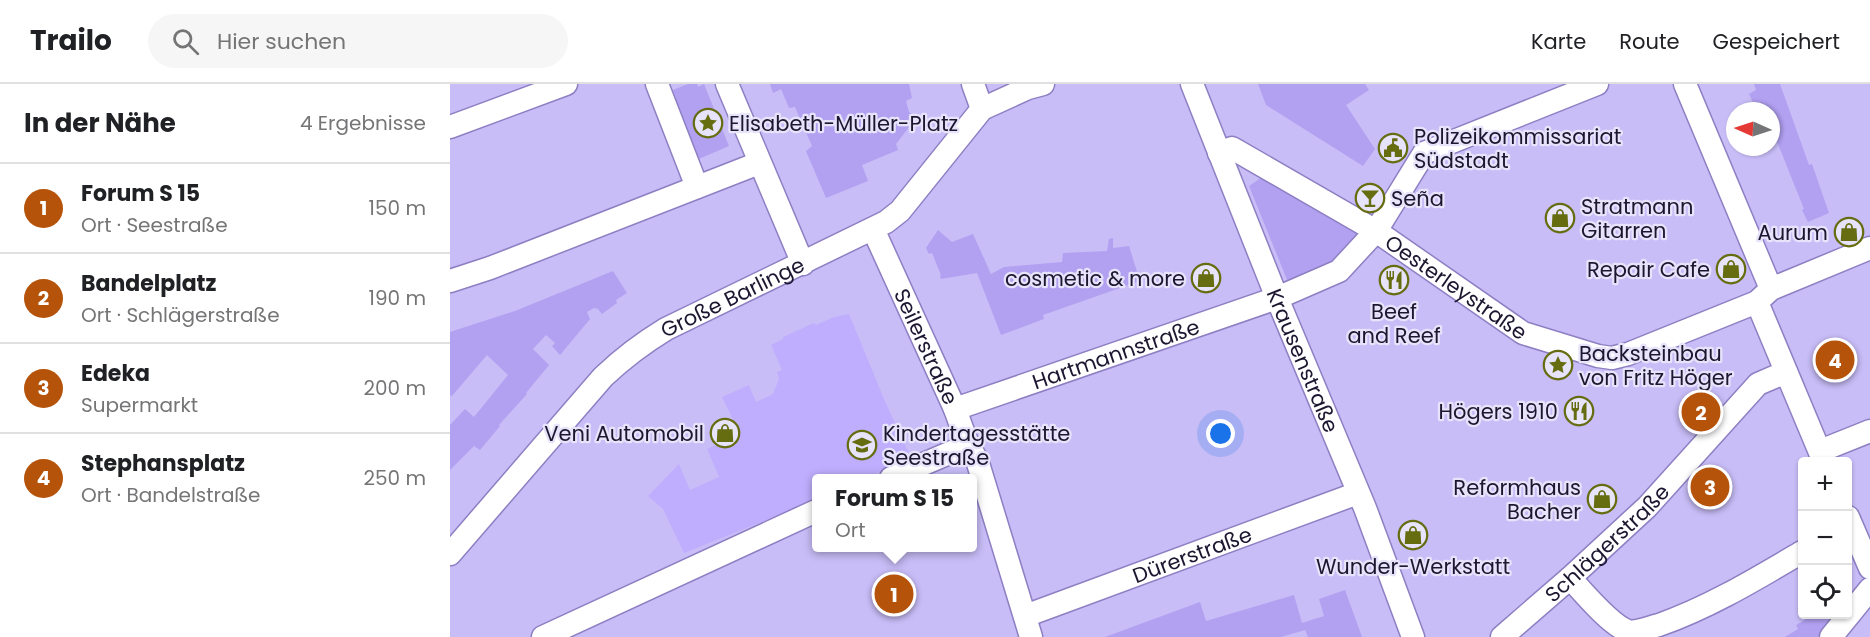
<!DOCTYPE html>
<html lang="de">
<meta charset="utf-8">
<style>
:root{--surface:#fff;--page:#f6f6f6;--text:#202124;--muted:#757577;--line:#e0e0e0;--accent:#b45309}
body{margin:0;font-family:Poppins,sans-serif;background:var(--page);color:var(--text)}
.controls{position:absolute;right:18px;bottom:18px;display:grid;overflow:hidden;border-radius:6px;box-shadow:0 2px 4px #0004}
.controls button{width:54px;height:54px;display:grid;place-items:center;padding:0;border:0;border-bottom:2px solid var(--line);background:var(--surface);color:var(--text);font:30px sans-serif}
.compass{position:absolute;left:1276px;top:18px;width:54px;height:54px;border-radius:50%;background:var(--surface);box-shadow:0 2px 4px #0004;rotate:273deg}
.you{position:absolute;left:771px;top:350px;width:21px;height:21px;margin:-15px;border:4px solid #fff;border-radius:50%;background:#1a73e8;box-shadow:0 0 0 9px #1a73e833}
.badge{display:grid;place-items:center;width:39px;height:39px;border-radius:50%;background:var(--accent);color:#fff;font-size:20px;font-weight:700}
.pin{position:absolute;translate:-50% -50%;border:3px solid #fff;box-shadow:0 2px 6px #0006}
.popup{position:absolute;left:362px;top:390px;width:165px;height:78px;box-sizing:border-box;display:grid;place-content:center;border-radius:6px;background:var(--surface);filter:drop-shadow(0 2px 4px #0005);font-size:20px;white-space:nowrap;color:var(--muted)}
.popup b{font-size:22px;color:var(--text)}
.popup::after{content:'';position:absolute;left:50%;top:100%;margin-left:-12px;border:12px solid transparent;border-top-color:var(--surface)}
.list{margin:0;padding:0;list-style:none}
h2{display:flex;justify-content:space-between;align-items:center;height:78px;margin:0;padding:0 24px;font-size:26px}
h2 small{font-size:20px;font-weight:400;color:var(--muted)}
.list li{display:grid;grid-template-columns:39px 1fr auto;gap:18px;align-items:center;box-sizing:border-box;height:90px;padding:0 24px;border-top:2px solid var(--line)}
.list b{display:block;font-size:22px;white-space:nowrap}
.list p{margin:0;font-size:20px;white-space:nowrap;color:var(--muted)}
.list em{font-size:20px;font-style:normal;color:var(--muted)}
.icon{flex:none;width:33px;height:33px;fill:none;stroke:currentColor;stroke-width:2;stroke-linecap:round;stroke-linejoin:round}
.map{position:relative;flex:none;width:1420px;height:553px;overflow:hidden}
header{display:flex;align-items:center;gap:36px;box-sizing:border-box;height:84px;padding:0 30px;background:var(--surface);border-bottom:2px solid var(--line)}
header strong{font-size:28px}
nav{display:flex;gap:33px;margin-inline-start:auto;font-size:21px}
.search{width:420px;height:54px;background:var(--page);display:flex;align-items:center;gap:15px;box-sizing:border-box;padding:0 21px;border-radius:33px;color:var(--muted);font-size:22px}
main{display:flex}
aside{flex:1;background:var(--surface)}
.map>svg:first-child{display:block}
.built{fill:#bfaefd}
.green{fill:#b2a0f1}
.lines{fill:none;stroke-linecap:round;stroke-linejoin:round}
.minor-casing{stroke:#8e7fc3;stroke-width:25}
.minor{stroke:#fff;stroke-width:22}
.labels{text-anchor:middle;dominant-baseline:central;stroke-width:4.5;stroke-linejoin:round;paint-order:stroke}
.poi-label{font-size:21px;fill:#1d1630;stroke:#e7e3fa;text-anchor:start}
.street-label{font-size:21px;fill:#1d1630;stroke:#e7e3fa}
</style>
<header>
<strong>Trailo</strong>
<div class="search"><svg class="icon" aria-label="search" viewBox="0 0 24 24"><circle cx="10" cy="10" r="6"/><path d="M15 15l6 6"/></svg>Hier suchen</div>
<nav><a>Karte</a><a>Route</a><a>Gespeichert</a></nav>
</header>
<main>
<aside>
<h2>In der Nähe<small>4 Ergebnisse</small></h2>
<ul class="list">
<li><span class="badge">1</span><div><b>Forum S 15</b><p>Ort · Seestraße</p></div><em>150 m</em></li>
<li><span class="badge">2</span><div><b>Bandelplatz</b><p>Ort · Schlägerstraße</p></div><em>190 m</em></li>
<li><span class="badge">3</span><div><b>Edeka</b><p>Supermarkt</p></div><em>200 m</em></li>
<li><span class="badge">4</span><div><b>Stephansplatz</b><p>Ort · Bandelstraße</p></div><em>250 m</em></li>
</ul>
</aside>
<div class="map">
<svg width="1420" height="553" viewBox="0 0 1420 553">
<rect width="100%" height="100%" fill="#c8bdf7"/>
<path class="built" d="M399 230 434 315 461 374 416 394H366V416L234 469 213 425 198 412 229 380 240 406 269 393 257 365 286 352V350L289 348 272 313 299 301 306 318 323 310 329 295 327 288 332 286 321 261 333 255V253L364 239 366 241 384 233Z"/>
<path class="green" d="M238 0H247L248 3 254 0 279 62 244 77 220 17 226 14 223 6Z
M320 0H459L462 14 456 17 459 28 467 33 446 60 448 66 412 81 418 97 376 114 356 67 362 62 345 23 339 24 331 5 323 9Z
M808 0H915L919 6 896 21 925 65 913 82 816 21Z
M1304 0H1330L1359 81 1362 80 1379 129 1358 138 1352 126 1354 125 1322 45H1321V27H1307L1299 10 1306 6Z
M815 91 918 148 885 183 840 203 799 102Z
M488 146 502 158 523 150 541 190 554 183 612 178 613 169 657 167 659 155 663 154V164L679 162 690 197 593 231 594 235 551 251 527 189 491 195 490 192 491 191 482 169 479 170 476 164Z
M163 187 177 209 166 216 167 219 152 230 148 225 144 224 137 228 140 235 110 271 102 262 105 259 96 251 83 265 99 281 76 309 77 310 49 341 50 342 30 366 24 362 0 386V341L15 325 24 333 58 291 37 271 2 312 0 311V248L65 227Z
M895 506 912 553H858L855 546 831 553H655L750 518 756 537 844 511 852 539 874 532 869 515Z
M1363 531H1389L1368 553H1335L1348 545 1346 541Z"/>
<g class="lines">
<g class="minor-casing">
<g id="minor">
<path d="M207 0 247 103"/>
<path d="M277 0 353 180"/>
<path d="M523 0 532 25"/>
<path id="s1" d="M742 0 827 214 915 424 963 553"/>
<path d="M1235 0 1321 205"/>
<path d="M0 43 116 0"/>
<path id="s2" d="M769 69 782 64 926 147 1073 249 1148 272 1162 274 1178 270 1307 218 1321 205 1420 164"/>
<path id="s3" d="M423 145 505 325 518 361 527 376 581 553"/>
<path d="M0 197 40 184 309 79"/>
<path d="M1307 218 1374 378"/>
<path id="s4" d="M505 325 827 214 889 187 926 147 974 69 1147 0"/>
<path d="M1370 367 1420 347"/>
<path d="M441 394 518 361"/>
<path d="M1398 433 1420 484"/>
<path id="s5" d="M0 470 153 293C173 274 193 259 216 245L436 138 450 127 532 25 578 4 593 0"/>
<path d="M1120 494C1133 508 1161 542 1178 547 1187 549 1200 543 1209 541 1260 523 1306 495 1352 468"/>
<path id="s6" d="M575 532 908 409"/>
<path d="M93 553 366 427"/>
<path id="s7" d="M1052 553 1120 494 1197 423 1308 300 1336 288"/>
<path d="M1381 553 1420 505"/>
</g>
</g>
<use href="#minor" class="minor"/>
</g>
<defs>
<g id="sight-ring" transform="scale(1.5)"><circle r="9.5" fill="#e7e3fa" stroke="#666c10" stroke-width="1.5"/><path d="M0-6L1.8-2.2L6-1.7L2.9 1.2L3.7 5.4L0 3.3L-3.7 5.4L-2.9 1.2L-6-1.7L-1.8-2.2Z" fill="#666c10"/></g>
<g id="civic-ring" transform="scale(1.5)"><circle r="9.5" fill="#e7e3fa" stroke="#666c10" stroke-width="1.5"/><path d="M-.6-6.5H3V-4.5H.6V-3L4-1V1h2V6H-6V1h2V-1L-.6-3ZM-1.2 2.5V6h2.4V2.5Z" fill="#666c10"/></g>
<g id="bar-ring" transform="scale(1.5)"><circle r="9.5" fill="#e7e3fa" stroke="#666c10" stroke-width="1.5"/><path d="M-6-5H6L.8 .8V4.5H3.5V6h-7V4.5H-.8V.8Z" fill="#666c10"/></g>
<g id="shop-ring" transform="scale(1.5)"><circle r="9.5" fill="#e7e3fa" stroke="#666c10" stroke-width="1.5"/><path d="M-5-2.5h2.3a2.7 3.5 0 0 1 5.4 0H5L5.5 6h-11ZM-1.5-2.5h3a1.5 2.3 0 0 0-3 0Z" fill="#666c10"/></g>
<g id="restaurant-ring" transform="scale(1.5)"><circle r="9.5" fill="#e7e3fa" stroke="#666c10" stroke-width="1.5"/><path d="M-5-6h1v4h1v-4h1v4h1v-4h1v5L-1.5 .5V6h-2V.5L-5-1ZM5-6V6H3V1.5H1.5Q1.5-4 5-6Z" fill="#666c10"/></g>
<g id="school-ring" transform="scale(1.5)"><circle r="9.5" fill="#e7e3fa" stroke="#666c10" stroke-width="1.5"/><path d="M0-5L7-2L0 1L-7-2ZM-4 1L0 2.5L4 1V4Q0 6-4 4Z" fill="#666c10"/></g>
</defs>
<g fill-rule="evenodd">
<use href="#sight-ring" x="258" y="39"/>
<use href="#civic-ring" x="943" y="64"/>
<use href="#bar-ring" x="920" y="114"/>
<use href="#shop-ring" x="1110" y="134"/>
<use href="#shop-ring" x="1399" y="148"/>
<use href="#shop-ring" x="1281" y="185"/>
<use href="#shop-ring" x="756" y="194"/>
<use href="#restaurant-ring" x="944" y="196"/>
<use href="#sight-ring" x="1108" y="281"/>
<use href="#restaurant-ring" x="1129" y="327"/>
<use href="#shop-ring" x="275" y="349"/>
<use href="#school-ring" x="412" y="361"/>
<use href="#shop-ring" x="1152" y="415"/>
<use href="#shop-ring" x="963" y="451"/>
</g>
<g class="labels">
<g class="poi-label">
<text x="279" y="39">Elisabeth-Müller-Platz</text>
<text x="964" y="52">Polizeikommissariat<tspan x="964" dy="24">Südstadt</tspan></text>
<text x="941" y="114">Seña</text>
<text x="1131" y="122">Stratmann<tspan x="1131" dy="24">Gitarren</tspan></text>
<text x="1378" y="148" text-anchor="end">Aurum</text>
<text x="1260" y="185" text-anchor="end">Repair Cafe</text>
<text x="735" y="194" text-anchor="end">cosmetic &amp; more</text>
<text x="944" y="227" text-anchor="middle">Beef<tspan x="944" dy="24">and Reef</tspan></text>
<text x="1129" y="269">Backsteinbau<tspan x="1129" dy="24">von Fritz Höger</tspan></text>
<text x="1108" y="327" text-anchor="end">Högers 1910</text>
<text x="254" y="349" text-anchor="end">Veni Automobil</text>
<text x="433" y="349">Kindertagesstätte<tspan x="433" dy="24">Seestraße</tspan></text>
<text x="1131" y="403" text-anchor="end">Reformhaus<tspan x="1131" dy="24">Bacher</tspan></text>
<text x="963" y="482" text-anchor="middle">Wunder-Werkstatt</text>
</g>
<g class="street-label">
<text stroke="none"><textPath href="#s2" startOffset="278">Oesterleystraße</textPath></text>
<text stroke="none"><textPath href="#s5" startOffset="387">Große Barlinge</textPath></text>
<text stroke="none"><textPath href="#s3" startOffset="129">Seilerstraße</textPath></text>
<text stroke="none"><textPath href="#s4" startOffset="170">Hartmannstraße</textPath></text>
<text stroke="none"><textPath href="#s1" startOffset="298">Krausenstraße</textPath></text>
<text stroke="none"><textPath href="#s7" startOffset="141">Schlägerstraße</textPath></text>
<text stroke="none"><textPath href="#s6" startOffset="178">Dürerstraße</textPath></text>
</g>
</g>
</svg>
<div class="controls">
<button>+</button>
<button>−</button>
<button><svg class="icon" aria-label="locate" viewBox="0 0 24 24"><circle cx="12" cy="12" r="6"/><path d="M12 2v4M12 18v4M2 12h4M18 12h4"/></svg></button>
</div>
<svg class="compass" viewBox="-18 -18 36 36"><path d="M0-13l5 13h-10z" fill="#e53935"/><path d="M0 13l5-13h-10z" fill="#757577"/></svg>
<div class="you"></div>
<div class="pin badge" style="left:444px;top:510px">1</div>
<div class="popup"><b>Forum S 15</b>Ort</div>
<div class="pin badge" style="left:1251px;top:328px">2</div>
<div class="pin badge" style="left:1260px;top:403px">3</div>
<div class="pin badge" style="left:1385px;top:276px">4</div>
</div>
</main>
